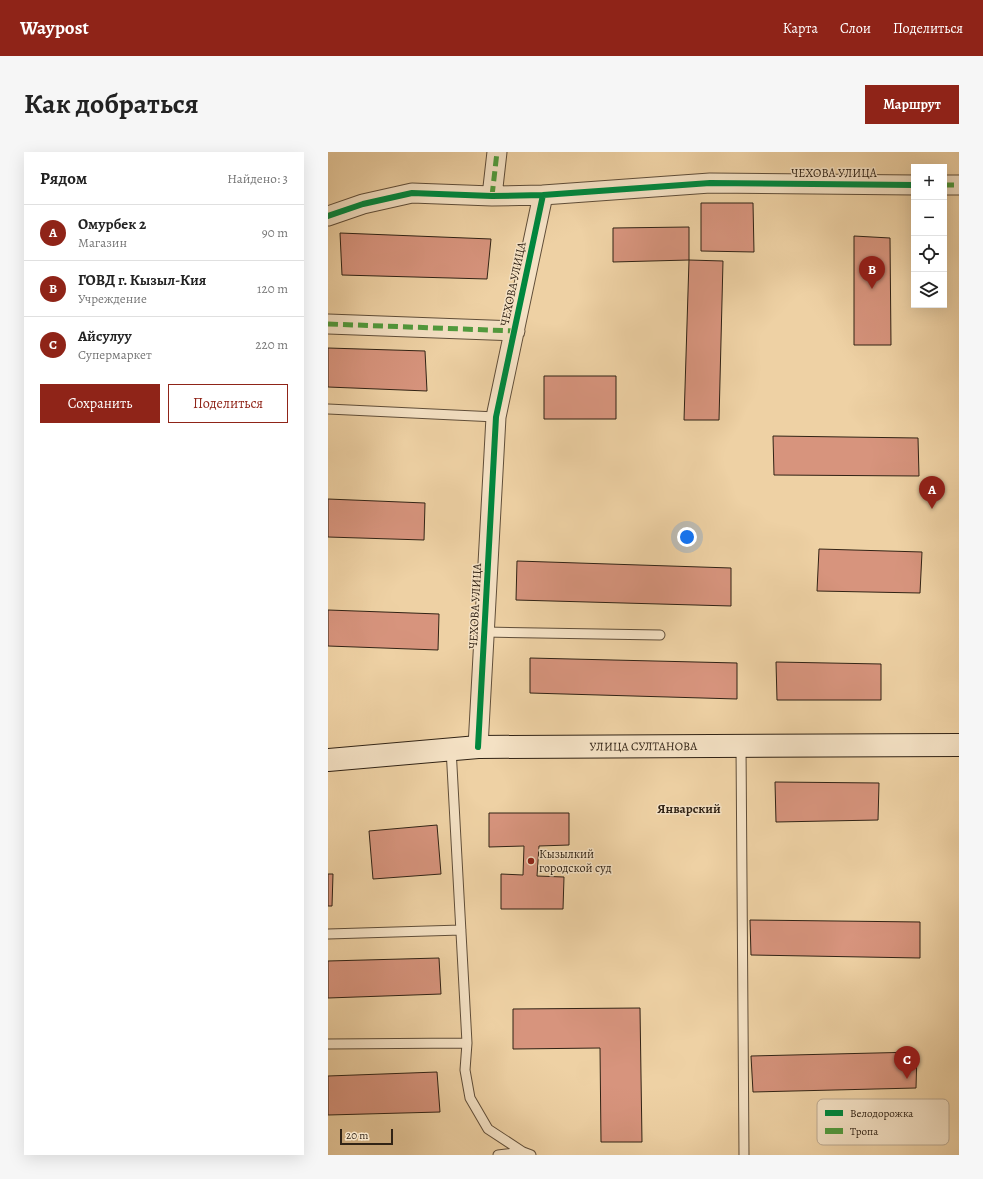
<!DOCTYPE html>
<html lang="ru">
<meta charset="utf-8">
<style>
:root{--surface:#fff;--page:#f6f6f6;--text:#222;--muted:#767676;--line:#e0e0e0;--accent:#8f2418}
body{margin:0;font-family:Alegreya,serif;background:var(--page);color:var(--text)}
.controls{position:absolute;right:12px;top:12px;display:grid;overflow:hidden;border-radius:0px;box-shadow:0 4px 16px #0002}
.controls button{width:36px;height:36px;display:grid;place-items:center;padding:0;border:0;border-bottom:1px solid var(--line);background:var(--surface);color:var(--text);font:20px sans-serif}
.scale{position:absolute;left:12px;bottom:10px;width:53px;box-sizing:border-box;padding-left:4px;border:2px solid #312315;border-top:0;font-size:11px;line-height:14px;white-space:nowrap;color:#312315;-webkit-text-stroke:3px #f4e1c4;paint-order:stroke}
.you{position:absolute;left:359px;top:385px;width:14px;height:14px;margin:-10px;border:3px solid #fff;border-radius:50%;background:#1a73e8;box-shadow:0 0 0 6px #1a73e833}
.badge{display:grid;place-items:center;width:26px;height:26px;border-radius:50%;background:var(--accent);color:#fff;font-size:13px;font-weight:700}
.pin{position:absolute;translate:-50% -33px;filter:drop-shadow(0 1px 2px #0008)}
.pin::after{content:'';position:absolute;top:21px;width:14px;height:12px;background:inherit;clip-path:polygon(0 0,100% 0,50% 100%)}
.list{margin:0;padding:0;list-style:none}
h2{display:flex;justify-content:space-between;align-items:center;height:52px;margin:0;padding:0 16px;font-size:17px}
h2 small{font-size:13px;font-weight:400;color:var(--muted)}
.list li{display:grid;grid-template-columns:26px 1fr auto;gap:12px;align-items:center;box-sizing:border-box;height:56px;padding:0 16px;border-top:1px solid var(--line)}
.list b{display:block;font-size:15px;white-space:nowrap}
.list p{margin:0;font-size:13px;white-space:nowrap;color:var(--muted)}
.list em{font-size:13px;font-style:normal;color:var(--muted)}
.actions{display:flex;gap:8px;padding:12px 16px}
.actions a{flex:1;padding:9px 0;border:1px solid var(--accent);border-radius:0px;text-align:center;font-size:14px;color:var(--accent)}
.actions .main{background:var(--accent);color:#fff}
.icon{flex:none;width:22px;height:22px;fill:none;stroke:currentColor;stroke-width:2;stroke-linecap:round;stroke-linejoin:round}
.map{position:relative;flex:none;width:631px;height:1003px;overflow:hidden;border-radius:0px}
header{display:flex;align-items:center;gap:24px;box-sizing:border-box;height:56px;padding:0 20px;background:var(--accent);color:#fff}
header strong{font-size:19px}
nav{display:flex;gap:22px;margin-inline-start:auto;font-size:14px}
.intro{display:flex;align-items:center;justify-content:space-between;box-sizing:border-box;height:96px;padding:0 24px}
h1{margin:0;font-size:28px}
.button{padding:10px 18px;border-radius:0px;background:var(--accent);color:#fff;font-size:14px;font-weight:700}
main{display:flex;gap:24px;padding:0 24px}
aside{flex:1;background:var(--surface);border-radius:0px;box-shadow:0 4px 16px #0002}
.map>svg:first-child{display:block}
.building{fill:#d7947d;stroke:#312315}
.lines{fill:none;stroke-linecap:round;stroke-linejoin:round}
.service-casing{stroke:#604e39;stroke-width:11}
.minor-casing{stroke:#604e39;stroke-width:21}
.secondary-casing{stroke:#312315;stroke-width:24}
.service{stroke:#f4e1c4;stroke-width:9}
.minor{stroke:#f4e1c4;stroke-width:19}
.secondary{stroke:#f4e1c4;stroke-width:22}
.quiet{stroke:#509b3d;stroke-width:5;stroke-dasharray:10 5;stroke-linecap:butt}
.cycleway-casing{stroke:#f4e1c4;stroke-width:8}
.cycleway{stroke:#00873e;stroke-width:6}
.poi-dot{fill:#8f2418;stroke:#f4e1c4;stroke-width:1.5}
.labels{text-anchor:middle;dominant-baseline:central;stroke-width:3;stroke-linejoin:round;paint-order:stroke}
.street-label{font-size:12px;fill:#312315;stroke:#f4e1c4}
.poi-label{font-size:12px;fill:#312315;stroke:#f4e1c4;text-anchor:start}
.neighbourhood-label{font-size:13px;font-weight:bold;fill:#312315;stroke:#f4e1c4}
.key{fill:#f4e1c4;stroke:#baa890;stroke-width:1}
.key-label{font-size:11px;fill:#312315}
</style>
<header>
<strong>Waypost</strong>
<nav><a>Карта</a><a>Слои</a><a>Поделиться</a></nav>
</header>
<div class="intro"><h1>Как добраться</h1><a class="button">Маршрут</a></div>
<main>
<aside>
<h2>Рядом<small>Найдено: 3</small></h2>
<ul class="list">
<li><span class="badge">A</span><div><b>Омурбек 2</b><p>Магазин</p></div><em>90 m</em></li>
<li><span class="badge">B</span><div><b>ГОВД г. Кызыл-Кия</b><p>Учреждение</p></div><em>120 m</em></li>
<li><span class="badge">C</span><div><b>Айсулуу</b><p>Супермаркет</p></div><em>220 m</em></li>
</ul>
<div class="actions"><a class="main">Сохранить</a><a>Поделиться</a></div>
</aside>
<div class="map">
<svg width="631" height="1003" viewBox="0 0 631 1003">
<rect width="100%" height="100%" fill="#eed1a4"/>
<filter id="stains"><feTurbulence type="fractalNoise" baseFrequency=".005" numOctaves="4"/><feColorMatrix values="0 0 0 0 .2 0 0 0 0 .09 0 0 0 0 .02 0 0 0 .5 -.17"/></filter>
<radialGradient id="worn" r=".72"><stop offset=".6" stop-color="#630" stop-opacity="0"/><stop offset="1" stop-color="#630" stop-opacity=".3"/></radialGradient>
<path class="building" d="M373 51H425L426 100 373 99Z
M361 75V108L285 110V76Z
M12 81 163 87 159 127 14 123Z
M526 84 562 86 563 193H526Z
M361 108 395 109 391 268H356Z
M0 196 97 199 99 239 0 235Z
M216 224H288V267H216Z
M445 284 590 286 591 324 446 323Z
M0 347 97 351 96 388 0 385Z
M491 397 594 400 592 441 489 439Z
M189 409 403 416V454L188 448Z
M0 458 111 462 110 498 0 494Z
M202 506 409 511V547L202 541Z
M448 510 553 512V548H449Z
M447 630 551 631 550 668 448 670Z
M161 661H241V693L211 694 209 724 236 725 235 757H173V722L195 723 196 694 161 695Z
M109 673 113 722 45 727 41 679Z
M0 722H5L4 754H0Z
M422 768 592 770V806L423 803Z
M111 806 113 842 0 846V809Z
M312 856 314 990H273L272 896 185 897V857Z
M589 900 588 936 425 940 423 904Z
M109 920 112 960 0 963V924Z"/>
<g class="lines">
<g class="service-casing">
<path id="service" d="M0 257 168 265
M157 480 332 483
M413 594 416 1003
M123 596 139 891 137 918 142 946 160 977 195 1000 203 1003
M0 782 133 778
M0 892 139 891
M170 1003 195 1000"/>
</g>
<g class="minor-casing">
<path id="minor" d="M616 33H631
M164 44 169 0
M0 64 35 52 84 41 164 44 215 43
M0 172 187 179
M150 595 168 265 215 43 382 31 586 33"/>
</g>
<g class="secondary-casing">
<g id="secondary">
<path id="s1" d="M0 608 150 595 631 593"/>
</g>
</g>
<use href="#service" class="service"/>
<use href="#minor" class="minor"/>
<use href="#secondary" class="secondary"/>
<path class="quiet" d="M616 33H631
M164 44 169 0
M0 172 187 179"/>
<g class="cycleway-casing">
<path id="cycleway" d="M0 64 35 52 84 41 164 44 215 43
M150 595 168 265 215 43 382 31 586 33"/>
</g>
<use href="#cycleway" class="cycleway"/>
</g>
<circle class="poi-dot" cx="203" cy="709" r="4"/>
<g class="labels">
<g class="street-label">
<text x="506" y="21">ЧЕХОВА УЛИЦА</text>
<text transform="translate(185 132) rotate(-78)">ЧЕХОВА УЛИЦА</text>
<text transform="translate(147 454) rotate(-87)">ЧЕХОВА УЛИЦА</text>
<text stroke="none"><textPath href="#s1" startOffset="316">УЛИЦА СУЛТАНОВА</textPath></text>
</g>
<g class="poi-label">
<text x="211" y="702">Кызылкий<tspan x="211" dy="14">городской суд</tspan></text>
</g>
<g class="neighbourhood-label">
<text x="361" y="656">Январский</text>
</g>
</g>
<rect x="489" y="947" width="132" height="46" rx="6" class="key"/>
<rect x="497" y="958" width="18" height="6" fill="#00873e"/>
<rect x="497" y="976" width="18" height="6" fill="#509b3d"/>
<g class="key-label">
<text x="522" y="965">Велодорожка</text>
<text x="522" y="983">Тропа</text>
</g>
<rect width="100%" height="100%" filter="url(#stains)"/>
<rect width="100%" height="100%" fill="url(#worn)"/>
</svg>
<div class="controls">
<button>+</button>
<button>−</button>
<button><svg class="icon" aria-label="locate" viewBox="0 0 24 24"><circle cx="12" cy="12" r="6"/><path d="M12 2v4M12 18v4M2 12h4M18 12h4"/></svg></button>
<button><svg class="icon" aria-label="layers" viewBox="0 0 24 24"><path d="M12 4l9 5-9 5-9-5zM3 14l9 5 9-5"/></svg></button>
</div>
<div class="scale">20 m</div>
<div class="you"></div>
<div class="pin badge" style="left:604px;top:357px">A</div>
<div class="pin badge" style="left:544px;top:137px">B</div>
<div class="pin badge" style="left:579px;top:927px">C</div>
</div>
</main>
